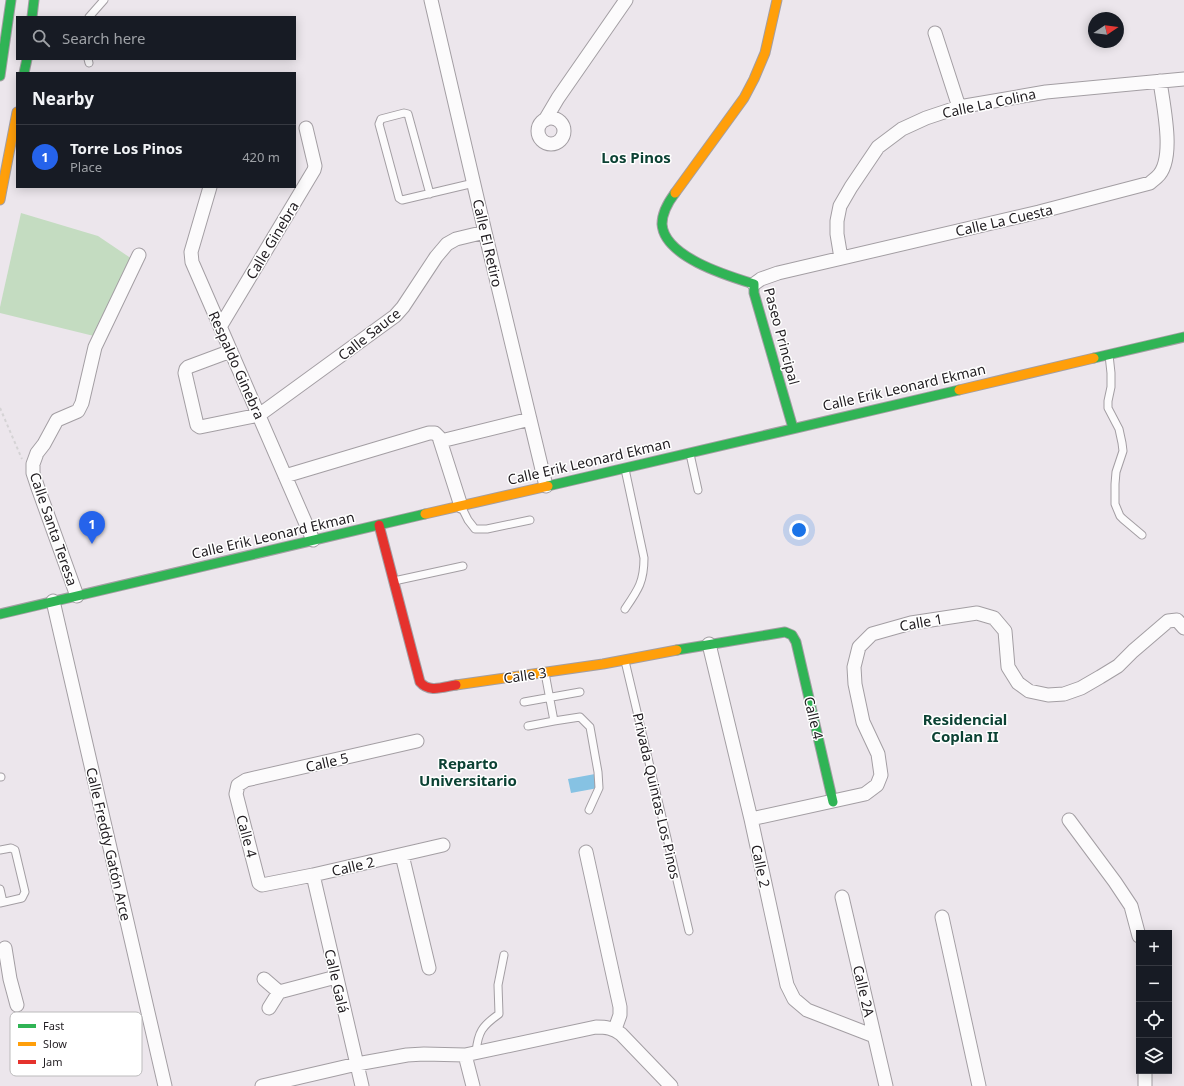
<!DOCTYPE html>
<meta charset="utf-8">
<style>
:root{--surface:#171b24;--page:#242831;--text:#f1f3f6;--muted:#9ea1a6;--line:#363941;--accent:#2563eb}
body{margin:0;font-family:"Noto Sans",sans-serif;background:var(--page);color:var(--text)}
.controls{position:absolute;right:12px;bottom:12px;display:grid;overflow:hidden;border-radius:0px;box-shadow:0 2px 10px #0003}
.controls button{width:36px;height:36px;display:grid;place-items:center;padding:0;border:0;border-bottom:1px solid var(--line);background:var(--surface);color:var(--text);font:20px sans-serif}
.compass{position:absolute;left:1088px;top:12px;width:36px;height:36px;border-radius:50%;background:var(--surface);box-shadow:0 2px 10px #0003;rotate:77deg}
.you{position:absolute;left:799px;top:530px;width:14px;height:14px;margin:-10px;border:3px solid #fff;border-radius:50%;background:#1a73e8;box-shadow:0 0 0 6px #1a73e833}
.badge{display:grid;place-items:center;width:26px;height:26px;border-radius:50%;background:var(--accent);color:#fff;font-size:13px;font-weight:700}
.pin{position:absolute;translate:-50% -33px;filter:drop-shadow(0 1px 2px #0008)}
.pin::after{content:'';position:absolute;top:21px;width:14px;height:12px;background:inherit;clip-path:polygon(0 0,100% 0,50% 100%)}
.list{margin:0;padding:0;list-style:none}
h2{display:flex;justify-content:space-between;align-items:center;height:52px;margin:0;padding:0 16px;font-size:17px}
h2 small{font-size:13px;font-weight:400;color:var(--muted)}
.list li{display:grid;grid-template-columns:26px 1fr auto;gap:12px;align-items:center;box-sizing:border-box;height:64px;padding:0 16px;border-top:1px solid var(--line)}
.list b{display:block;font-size:15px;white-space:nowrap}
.list p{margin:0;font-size:13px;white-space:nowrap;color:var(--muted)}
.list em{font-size:13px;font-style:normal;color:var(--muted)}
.icon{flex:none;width:22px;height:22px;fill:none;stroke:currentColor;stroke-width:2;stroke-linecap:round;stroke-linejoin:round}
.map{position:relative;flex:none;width:1184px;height:1086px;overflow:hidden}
.search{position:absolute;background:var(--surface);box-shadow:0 2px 10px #0003;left:16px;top:16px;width:280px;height:44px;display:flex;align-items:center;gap:10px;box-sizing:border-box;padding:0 14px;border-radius:0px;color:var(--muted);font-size:15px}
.panel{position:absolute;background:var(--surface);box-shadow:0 2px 10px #0003;left:16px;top:72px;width:280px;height:116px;border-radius:0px}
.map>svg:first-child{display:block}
.green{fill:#c4dcc1}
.water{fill:#86c2e3}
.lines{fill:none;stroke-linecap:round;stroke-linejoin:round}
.lane-casing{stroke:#a39ea3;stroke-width:9}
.street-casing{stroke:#a39ea3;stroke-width:15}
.fast-casing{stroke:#a39ea3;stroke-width:11}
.slow-casing{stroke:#a39ea3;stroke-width:11}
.jam-casing{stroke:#a39ea3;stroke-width:11}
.path{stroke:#d5d3d5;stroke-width:2;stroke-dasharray:3 3;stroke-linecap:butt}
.lane{stroke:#fcfbfc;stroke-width:7}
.street{stroke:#fcfbfc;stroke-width:13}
.fast{stroke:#30b455;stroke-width:9}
.slow{stroke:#ff9f0a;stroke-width:9}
.jam{stroke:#e5322d;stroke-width:9}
.labels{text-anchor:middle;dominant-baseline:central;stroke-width:3;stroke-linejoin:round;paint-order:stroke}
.street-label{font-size:14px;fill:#201c20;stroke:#fff}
.neighbourhood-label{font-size:15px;font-weight:bold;fill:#0c4234;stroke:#fff}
.key{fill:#fff;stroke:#bcbbbc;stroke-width:1}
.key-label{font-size:11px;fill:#201c20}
</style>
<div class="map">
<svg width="1184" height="1086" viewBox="0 0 1184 1086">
<rect width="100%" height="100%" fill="#ece6ec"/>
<path class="green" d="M21 213 98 236 135 261 98 337 0 313V307Z"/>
<path class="water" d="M595 774 598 788 571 793 568 779Z"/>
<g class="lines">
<g class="lane-casing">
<path id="lane" d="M89 17 104 0
M88 59 89 63
M430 194 408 114 404 113 381 119 379 124 399 198 402 200 474 183
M1109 355 1111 373V387L1108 401V408L1119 429 1122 443 1123 451 1116 472 1115 484V504L1120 516 1123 519 1142 535
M690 454 698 490
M461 506 468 520 475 529H487L530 520
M394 581 463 566
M625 609C638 590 644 582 644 558L625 469
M625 661 689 931
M545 673 554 721 580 717 590 727 598 772 599 788 589 810
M524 702 580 692
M528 726 554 721
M0 777H1
M0 850 11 848 15 850 25 892 22 898 0 903
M0 889 3 902
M476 1052C478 1032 482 1026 499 1014L498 985 504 955"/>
</g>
<g class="street-casing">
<path id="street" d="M431 0 485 232 546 486
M935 33 959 107
M538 131a13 13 0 1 1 26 0a13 13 0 1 1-26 0Z
M545 120 558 98 626 0
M210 187 191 252 192 262 313 540
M841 258 837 234V221L840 206 851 187 878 147 902 129 926 118 959 107 1046 92 1184 79
M754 284 761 279 778 273 1039 212 1150 183C1152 181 1155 179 1157 177 1176 160 1163 105 1160 81
M220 327 314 170 315 166 306 128
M231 351 188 367 186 369 185 373 197 425 200 427 259 415 395 316 403 307 436 257 447 244 456 239 485 232
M441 441 530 419
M285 476 429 433H435L439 437 461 506
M77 596 38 488 33 473V464L37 453 44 444 57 420 78 411 82 403 95 347 139 255
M53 601 165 1086
M709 644 751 819 787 985 794 999 807 1010 874 1036
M417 741 246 780 238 785 236 794 259 883 262 885 313 875 443 845
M751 819 865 794 877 785 881 775 878 754 863 722 855 684 854 667 859 647 872 634 911 623 977 613 994 618 1005 631 1008 667 1018 683 1029 691 1048 695 1064 694 1081 688 1100 677 1118 666 1133 651 1168 621 1177 620 1184 628
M1069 820 1115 882 1131 906 1139 936
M586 852 620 1007V1015L615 1029
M402 855 429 968
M313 875 362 1086
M842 897 886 1086
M942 917 979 1086
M5 948 10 979 17 1005
M264 979 279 992
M269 1008 279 992 336 977
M465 1055 473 1086
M1145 1071V1086
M262 1086 357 1064 407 1055 424 1054 465 1055 596 1027C606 1027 613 1028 621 1034L671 1086"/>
</g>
<g class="fast-casing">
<path id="fast" d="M32 17 34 0
M24 73 27 59
M0 76 11 0
M675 193C669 201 662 213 662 224 664 257 728 276 754 284V293L793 428
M1094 358 1184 337
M548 486 959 390
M0 614 425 514
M677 650 785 632 792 635 796 642 833 802"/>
</g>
<g class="slow-casing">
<path id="slow" d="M675 193 744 98 754 79 765 53 777 0
M0 200 17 112
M959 390 1094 358
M425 514 548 486
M456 685 603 664 677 650"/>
</g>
<g class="jam-casing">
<path id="jam" d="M379 525 420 682C429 693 443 687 456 685"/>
</g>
<path class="path" d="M0 408 22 459"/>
<use href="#lane" class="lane"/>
<use href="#street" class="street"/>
<use href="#fast" class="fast"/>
<use href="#slow" class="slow"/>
<use href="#jam" class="jam"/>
</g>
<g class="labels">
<g class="street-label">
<text transform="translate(989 103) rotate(-12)">Calle La Colina</text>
<text transform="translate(1004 220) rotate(-13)">Calle La Cuesta</text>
<text transform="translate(272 240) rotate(-59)">Calle Ginebra</text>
<text transform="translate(488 243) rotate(77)">Calle El Retiro</text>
<text transform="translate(369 334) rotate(-38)">Calle Sauce</text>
<text transform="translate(782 336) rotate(75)">Paseo Principal</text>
<text transform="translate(237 365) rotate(66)">Respaldo Ginebra</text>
<text transform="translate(904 387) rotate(-13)">Calle Erik Leonard Ekman</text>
<text transform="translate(589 461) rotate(-13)">Calle Erik Leonard Ekman</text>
<text transform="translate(54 529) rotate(71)">Calle Santa Teresa</text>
<text transform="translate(273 535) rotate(-13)">Calle Erik Leonard Ekman</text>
<text transform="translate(921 622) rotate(-10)">Calle 1</text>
<text transform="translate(525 675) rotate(-8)">Calle 3</text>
<text transform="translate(814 718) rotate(77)">Calle 4</text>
<text transform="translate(327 762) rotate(-13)">Calle 5</text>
<text transform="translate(657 796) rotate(77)">Privada Quintas Los Pinos</text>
<text transform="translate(247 836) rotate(75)">Calle 4</text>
<text transform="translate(109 844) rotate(77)">Calle Freddy Gatón Arce</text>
<text transform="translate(353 866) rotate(-13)">Calle 2</text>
<text transform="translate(761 866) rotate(78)">Calle 2</text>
<text transform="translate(337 981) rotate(77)">Calle Galá</text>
<text transform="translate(864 991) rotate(77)">Calle 2A</text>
</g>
<g class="neighbourhood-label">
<text x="636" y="157">Los Pinos</text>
<text x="965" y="719">Residencial<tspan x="965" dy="17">Coplan II</tspan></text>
<text x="468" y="763">Reparto<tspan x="468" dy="17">Universitario</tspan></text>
</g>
</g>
<rect x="10" y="1012" width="132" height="64" rx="6" class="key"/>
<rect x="18" y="1024" width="18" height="4" fill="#30b455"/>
<rect x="18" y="1042" width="18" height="4" fill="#ff9f0a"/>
<rect x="18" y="1060" width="18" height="4" fill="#e5322d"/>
<g class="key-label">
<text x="43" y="1030">Fast</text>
<text x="43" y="1048">Slow</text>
<text x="43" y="1066">Jam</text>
</g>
</svg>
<div class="controls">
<button>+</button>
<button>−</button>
<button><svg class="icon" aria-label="locate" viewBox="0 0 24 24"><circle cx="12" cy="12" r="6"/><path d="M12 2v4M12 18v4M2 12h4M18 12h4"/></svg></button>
<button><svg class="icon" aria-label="layers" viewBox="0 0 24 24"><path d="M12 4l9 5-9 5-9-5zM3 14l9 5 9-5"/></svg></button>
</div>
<svg class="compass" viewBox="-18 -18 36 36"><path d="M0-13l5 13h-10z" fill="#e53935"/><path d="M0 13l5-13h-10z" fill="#9ea1a6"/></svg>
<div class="you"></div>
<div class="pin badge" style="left:92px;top:544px">1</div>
<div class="search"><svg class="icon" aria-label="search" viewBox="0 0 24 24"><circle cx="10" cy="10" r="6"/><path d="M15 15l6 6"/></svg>Search here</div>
<section class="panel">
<h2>Nearby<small></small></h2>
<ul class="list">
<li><span class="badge">1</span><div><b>Torre Los Pinos</b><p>Place</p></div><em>420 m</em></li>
</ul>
</section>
</div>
